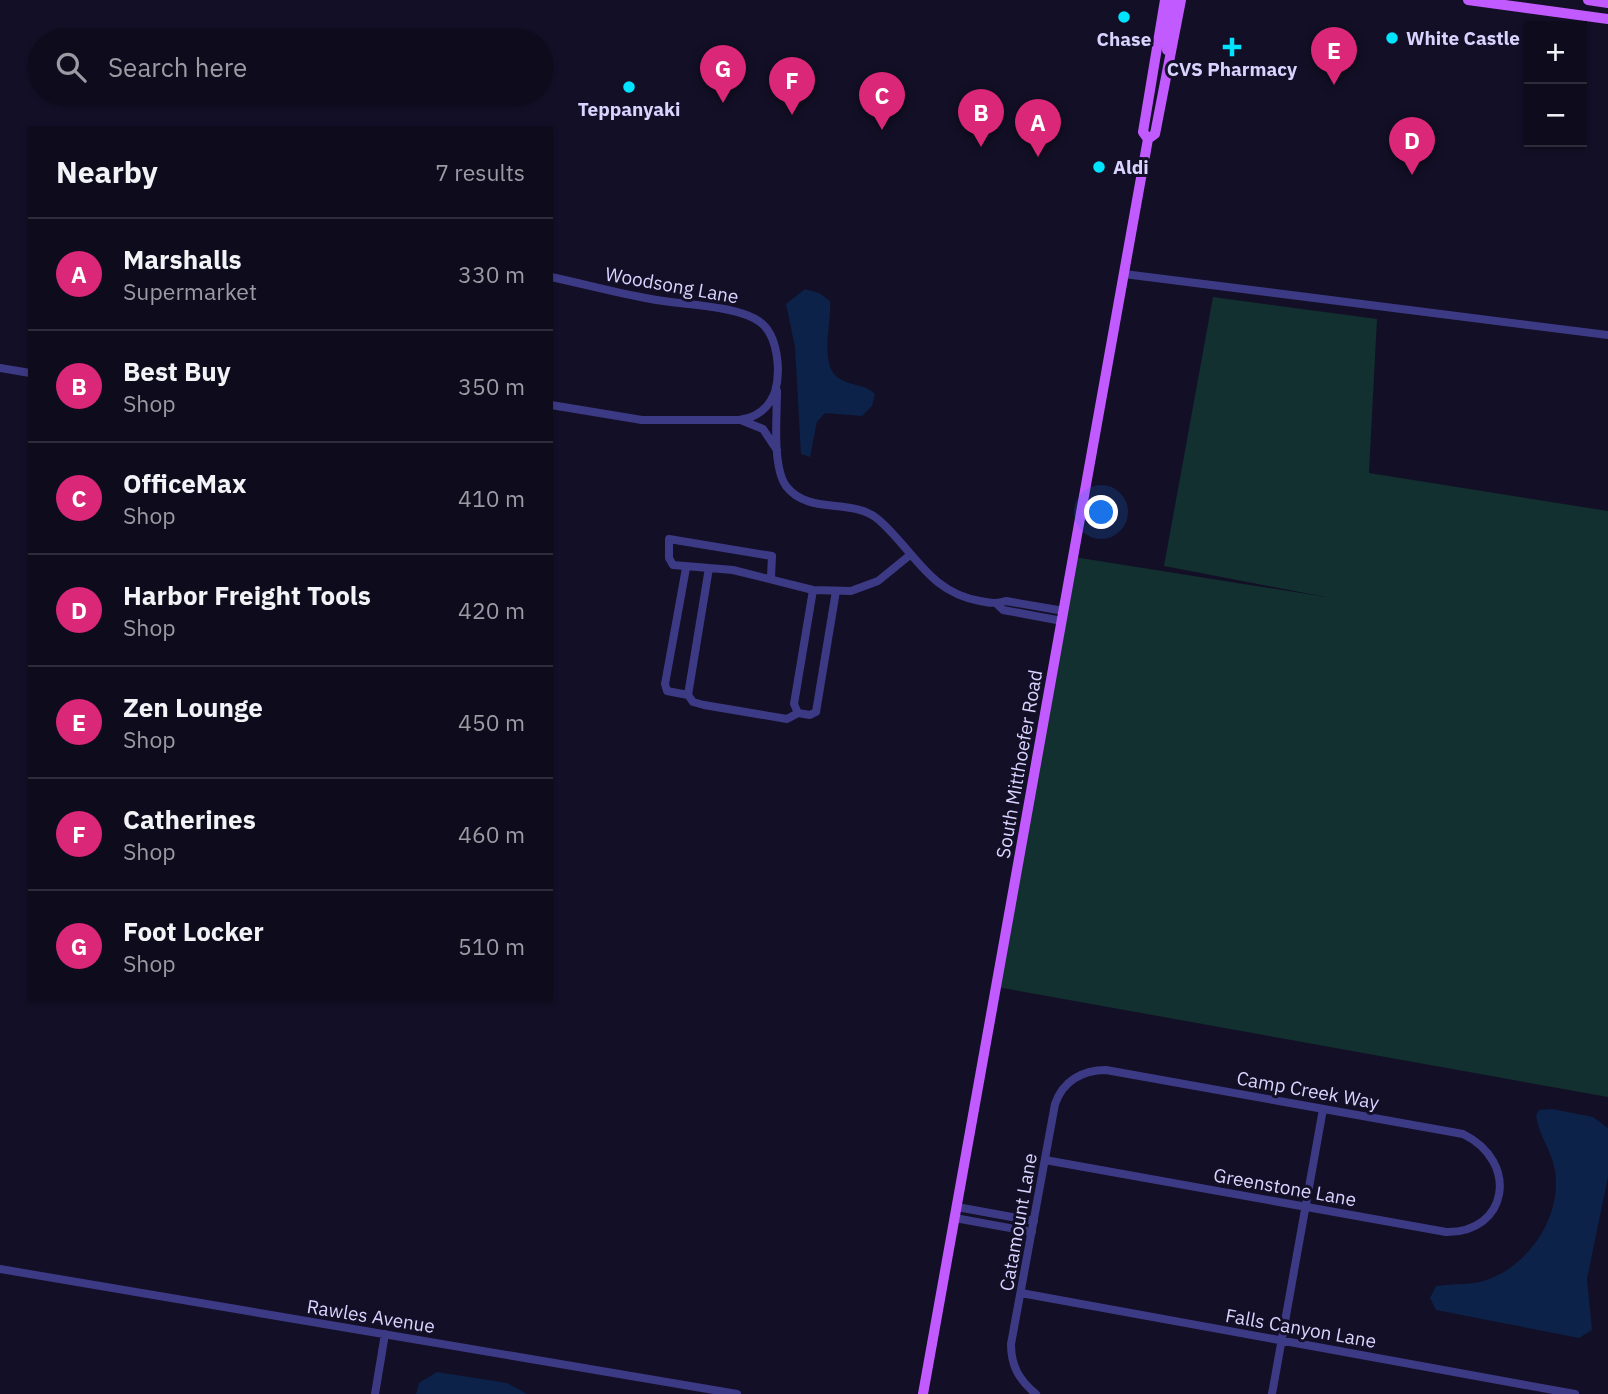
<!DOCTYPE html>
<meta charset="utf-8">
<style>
:root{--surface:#0e0b1c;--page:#1c1929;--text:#f1f3f6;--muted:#9b9ba3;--line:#2e2b3b;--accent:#db2777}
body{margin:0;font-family:"IBM Plex Sans",sans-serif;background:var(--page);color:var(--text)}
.controls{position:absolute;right:21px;top:21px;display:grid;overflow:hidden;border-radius:0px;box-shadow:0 2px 5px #0004}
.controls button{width:63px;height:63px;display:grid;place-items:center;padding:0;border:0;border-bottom:2px solid var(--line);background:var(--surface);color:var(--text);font:35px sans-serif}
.you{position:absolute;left:1102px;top:513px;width:24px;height:24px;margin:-18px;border:5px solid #fff;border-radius:50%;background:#1a73e8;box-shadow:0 0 0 10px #1a73e833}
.badge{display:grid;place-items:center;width:46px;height:46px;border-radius:50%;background:var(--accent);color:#fff;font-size:23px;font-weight:700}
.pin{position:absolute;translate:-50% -58px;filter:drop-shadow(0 2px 4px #0008)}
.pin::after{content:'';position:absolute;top:37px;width:24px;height:21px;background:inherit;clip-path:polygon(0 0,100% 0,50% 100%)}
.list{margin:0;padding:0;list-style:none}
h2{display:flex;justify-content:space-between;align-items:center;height:91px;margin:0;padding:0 28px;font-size:30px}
h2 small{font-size:23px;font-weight:400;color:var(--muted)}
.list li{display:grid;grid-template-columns:46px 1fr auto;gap:21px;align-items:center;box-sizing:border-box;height:112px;padding:0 28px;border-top:2px solid var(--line)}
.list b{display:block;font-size:26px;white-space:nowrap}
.list p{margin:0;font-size:23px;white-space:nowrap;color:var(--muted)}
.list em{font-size:23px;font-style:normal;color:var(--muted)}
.icon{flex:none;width:38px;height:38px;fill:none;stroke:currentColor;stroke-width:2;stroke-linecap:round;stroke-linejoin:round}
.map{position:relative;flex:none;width:1608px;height:1394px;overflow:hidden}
.search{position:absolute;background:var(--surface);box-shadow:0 2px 5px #0004;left:28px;top:28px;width:525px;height:77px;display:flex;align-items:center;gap:18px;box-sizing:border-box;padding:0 24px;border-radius:38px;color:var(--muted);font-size:26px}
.panel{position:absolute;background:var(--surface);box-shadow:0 2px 5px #0004;left:28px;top:126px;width:525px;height:875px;border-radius:0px}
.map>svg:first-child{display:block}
.green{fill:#12302f}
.water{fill:#0c2248}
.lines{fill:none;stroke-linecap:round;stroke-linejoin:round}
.minor{stroke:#3d3a85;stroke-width:8}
.major{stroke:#c25bff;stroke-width:10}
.poi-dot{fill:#00e5ff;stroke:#130f26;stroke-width:2.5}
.labels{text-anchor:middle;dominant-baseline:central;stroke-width:6;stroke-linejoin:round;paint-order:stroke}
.poi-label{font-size:19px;font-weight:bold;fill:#d9d4ff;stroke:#130f26}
.street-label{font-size:19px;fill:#d9d4ff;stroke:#130f26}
</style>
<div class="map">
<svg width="1608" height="1394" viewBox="0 0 1608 1394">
<rect width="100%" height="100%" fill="#130f26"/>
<path class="green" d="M1213 297 1377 319 1369 473 1608 511V1097L997 987 1074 557 1326 597 1164 566Z"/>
<path class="water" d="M805 289 819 293 830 301C832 323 818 367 840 379 852 386 865 384 875 394L872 406 862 416 825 413 817 422 810 457 801 454 795 347 786 304Z
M1552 1109 1593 1117 1608 1128V1177L1587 1279 1592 1330 1579 1338 1436 1310 1430 1298 1436 1286C1454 1283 1472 1286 1489 1279 1530 1264 1562 1215 1555 1171 1552 1151 1538 1134 1536 1115L1539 1110Z
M437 1372 507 1383 527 1394H416L419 1383Z"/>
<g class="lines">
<path class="minor" d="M1124 274 1608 335
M551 277C584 284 617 293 651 299 680 305 738 305 760 322 778 335 781 371 775 392 769 408 756 418 739 420H642L551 405
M0 368 30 373
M777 391C777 416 772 466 786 486 809 516 853 497 879 520 915 552 929 592 980 601 990 603 997 604 1006 601L1064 611
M743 421 763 429 777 450
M686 568 665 684 667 691 688 695
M709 568 688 695 693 702 704 705 787 719 798 713
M771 577 772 556 669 539V558L673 565 733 570 813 590 851 591 878 581 910 555
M813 590 794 704 798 713 810 715 816 712 836 591
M997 604 1003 610 1062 621
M957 1207 1034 1221
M955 1218 1032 1232
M0 1269 737 1394
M1021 1293 1575 1394
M375 1394 385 1334
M1036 1394C1019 1380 1011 1366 1011 1344L1055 1104C1063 1081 1082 1070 1106 1070L1463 1134C1520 1162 1508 1233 1446 1232L1045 1160
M1272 1394 1323 1109"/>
<path class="major" d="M1468 0 1608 19
M1588 0 1608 3
M1167 50 1172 0
M1148 139 1155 134 1181 0
M923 1394 1148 139 1143 132 1165 0"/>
</g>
<g class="poi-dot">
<circle cx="1124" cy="17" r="7"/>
<circle cx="1392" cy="38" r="7"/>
<path d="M1228.5 36.5h7v7h7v7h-7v7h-7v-7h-7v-7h7z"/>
<circle cx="629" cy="87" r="7"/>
<circle cx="1099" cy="167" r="7"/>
</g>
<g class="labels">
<g class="poi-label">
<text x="1406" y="38" text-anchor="start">White Castle</text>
<text x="1124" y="39">Chase</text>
<text x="1232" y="69">CVS Pharmacy</text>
<text x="629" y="109">Teppanyaki</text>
<text x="1113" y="167" text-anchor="start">Aldi</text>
</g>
<g class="street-label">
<text transform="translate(672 285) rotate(10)">Woodsong Lane</text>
<text transform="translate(1019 764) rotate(-80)">South Mitthoefer Road</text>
<text transform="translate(1308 1090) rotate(10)">Camp Creek Way</text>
<text transform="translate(1285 1187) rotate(10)">Greenstone Lane</text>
<text transform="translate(1018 1222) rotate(-80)">Catamount Lane</text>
<text transform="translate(371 1316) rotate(9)">Rawles Avenue</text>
<text transform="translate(1301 1328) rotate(10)">Falls Canyon Lane</text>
</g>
</g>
</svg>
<div class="controls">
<button>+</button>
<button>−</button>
</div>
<div class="you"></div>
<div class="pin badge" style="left:1038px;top:157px">A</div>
<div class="pin badge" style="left:981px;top:147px">B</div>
<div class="pin badge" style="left:882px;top:130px">C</div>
<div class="pin badge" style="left:1412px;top:175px">D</div>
<div class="pin badge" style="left:1334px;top:85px">E</div>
<div class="pin badge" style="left:792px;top:115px">F</div>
<div class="pin badge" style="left:723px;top:103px">G</div>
<div class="search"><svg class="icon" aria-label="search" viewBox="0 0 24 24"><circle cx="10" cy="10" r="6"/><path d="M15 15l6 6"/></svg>Search here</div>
<section class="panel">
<h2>Nearby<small>7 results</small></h2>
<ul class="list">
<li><span class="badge">A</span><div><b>Marshalls</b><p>Supermarket</p></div><em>330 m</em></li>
<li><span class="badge">B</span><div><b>Best Buy</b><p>Shop</p></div><em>350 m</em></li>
<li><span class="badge">C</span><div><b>OfficeMax</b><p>Shop</p></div><em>410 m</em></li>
<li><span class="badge">D</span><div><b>Harbor Freight Tools</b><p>Shop</p></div><em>420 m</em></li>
<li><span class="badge">E</span><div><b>Zen Lounge</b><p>Shop</p></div><em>450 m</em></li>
<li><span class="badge">F</span><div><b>Catherines</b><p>Shop</p></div><em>460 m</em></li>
<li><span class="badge">G</span><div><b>Foot Locker</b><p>Shop</p></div><em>510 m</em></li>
</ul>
</section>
</div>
